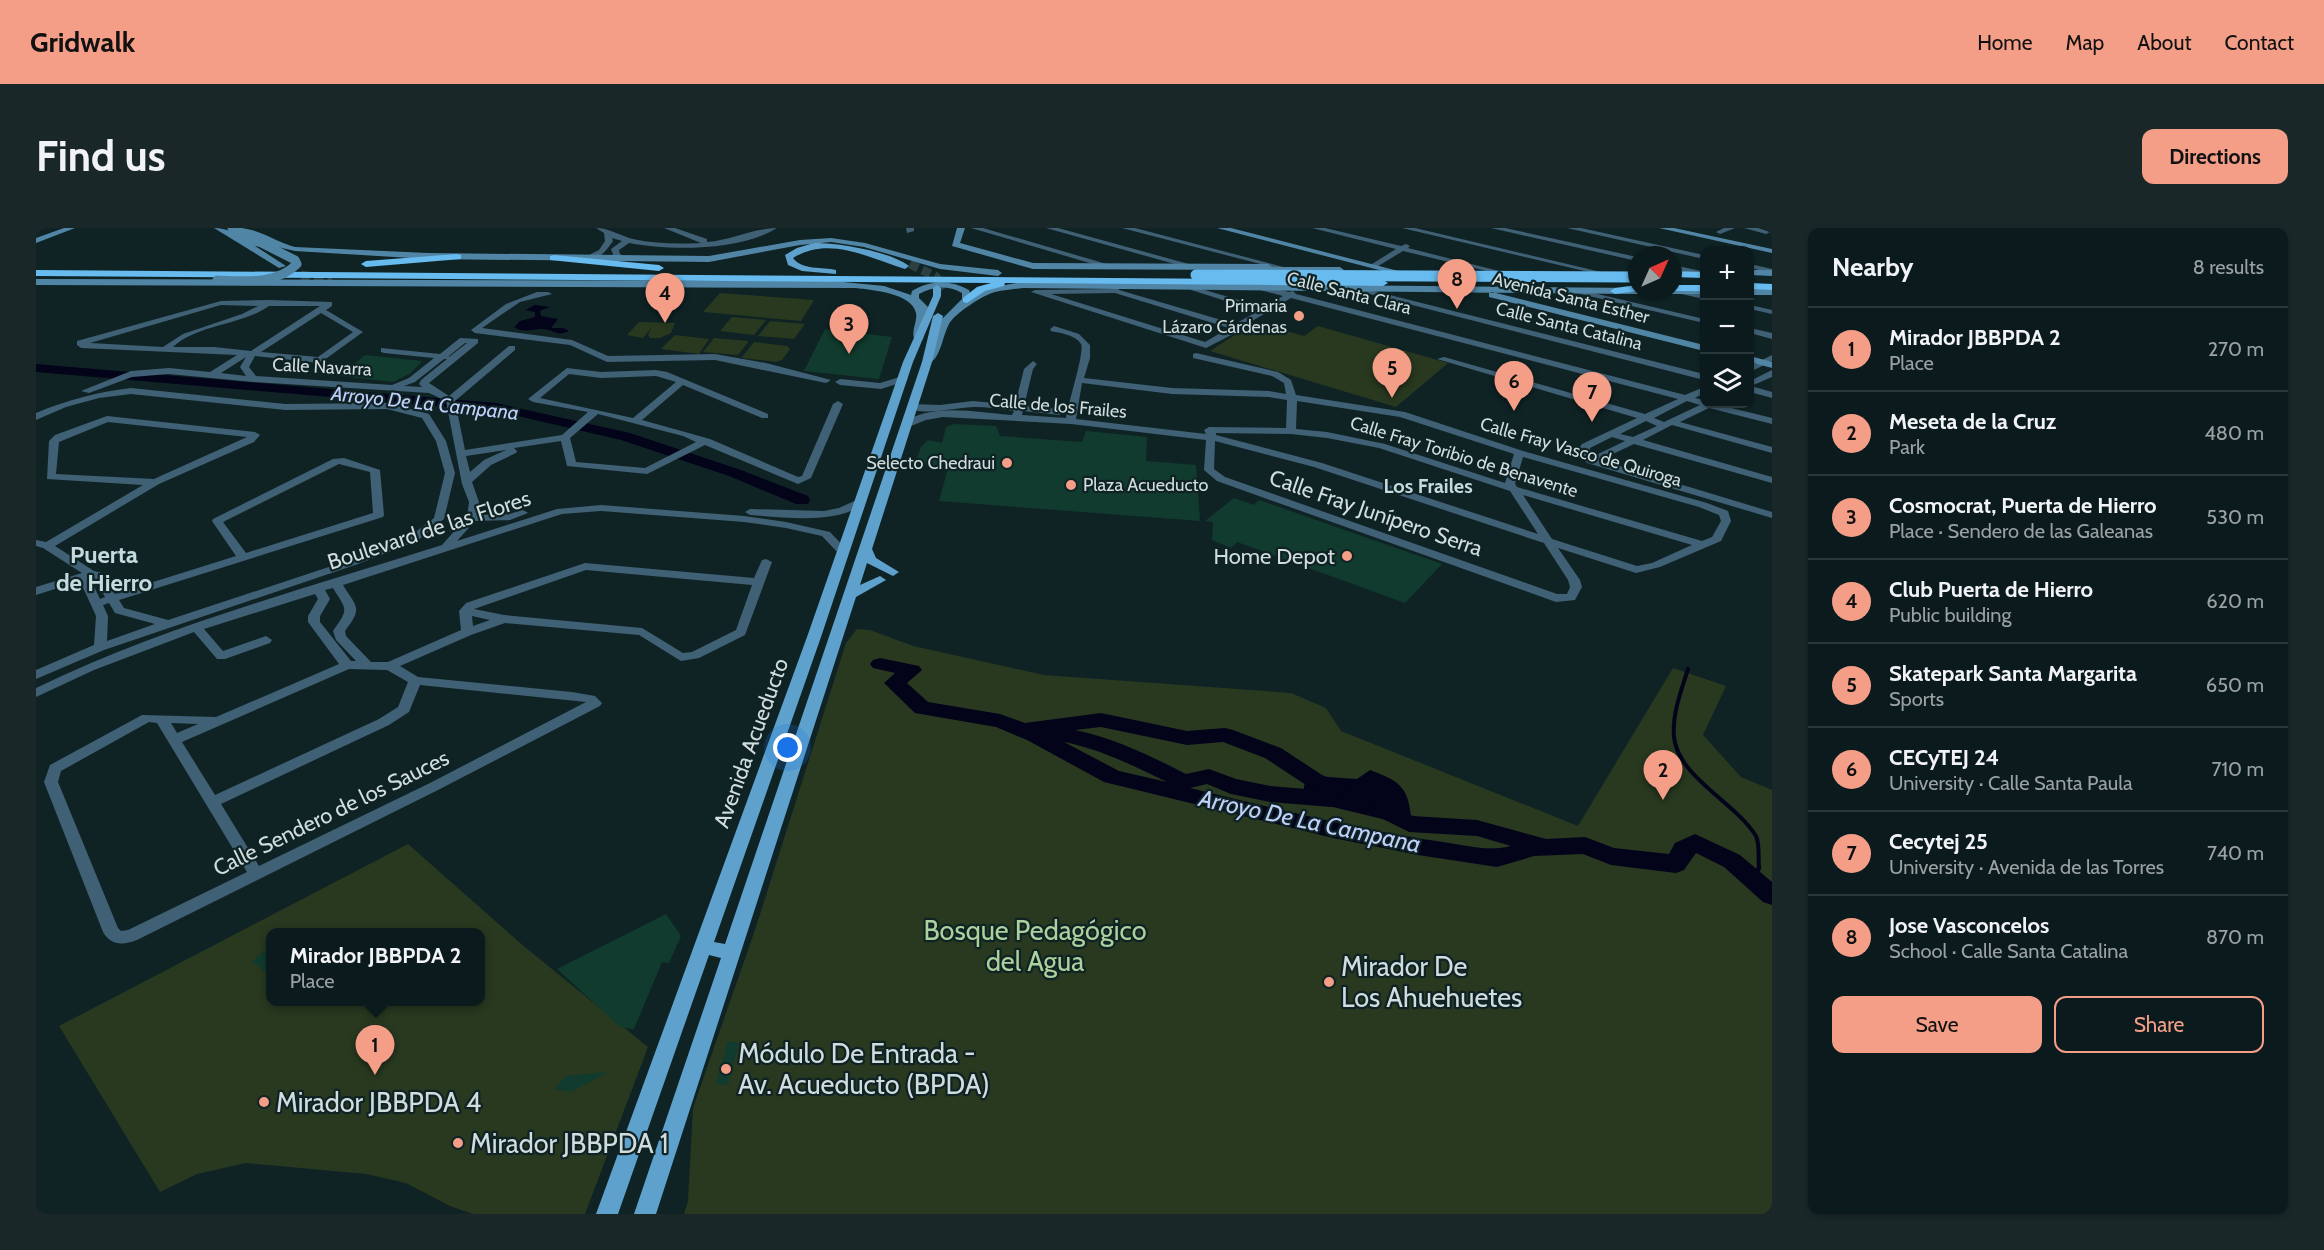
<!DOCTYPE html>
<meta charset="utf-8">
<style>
:root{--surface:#0b1a1c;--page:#192729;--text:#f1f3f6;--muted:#9aa1a3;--line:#2b383b;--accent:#f49e88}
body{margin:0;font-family:Cabin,sans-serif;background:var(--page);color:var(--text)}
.controls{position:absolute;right:18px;top:18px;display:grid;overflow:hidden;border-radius:12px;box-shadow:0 2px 4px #0004}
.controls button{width:54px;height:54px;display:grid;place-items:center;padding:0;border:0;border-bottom:2px solid var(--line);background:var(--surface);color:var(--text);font:30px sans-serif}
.compass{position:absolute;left:1592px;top:18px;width:54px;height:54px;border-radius:50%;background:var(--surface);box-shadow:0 2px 4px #0004;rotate:45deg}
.you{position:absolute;left:752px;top:520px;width:21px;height:21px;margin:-15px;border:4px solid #fff;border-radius:50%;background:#1a73e8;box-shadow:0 0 0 9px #1a73e833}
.badge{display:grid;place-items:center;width:39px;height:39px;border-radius:50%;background:var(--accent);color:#111;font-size:20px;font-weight:700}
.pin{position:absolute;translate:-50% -50px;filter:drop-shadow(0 2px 3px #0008)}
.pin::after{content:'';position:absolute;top:32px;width:21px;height:18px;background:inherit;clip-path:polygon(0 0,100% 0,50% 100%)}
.popup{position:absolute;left:230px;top:700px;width:219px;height:78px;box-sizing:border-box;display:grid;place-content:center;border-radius:12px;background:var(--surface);filter:drop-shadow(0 2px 4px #0005);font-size:20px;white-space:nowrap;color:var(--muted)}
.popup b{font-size:22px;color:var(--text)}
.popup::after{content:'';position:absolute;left:50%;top:100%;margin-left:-12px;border:12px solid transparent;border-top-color:var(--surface)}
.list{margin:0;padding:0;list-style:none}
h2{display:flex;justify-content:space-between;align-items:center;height:78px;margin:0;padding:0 24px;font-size:26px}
h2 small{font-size:20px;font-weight:400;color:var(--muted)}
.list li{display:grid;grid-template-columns:39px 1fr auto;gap:18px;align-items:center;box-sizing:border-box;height:84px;padding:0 24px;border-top:2px solid var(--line)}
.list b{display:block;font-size:22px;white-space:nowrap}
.list p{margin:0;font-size:20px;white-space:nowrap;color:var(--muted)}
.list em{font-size:20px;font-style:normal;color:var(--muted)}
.actions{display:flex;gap:12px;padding:18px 24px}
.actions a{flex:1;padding:14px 0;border:2px solid var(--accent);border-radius:12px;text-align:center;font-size:21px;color:var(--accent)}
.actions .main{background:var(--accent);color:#111}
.icon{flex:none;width:33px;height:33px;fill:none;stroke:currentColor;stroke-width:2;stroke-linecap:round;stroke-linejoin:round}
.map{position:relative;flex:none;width:1736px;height:986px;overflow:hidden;border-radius:12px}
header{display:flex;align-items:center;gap:36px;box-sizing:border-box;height:84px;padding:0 30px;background:var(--accent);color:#111}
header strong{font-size:28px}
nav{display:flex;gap:33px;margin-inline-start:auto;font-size:21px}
.intro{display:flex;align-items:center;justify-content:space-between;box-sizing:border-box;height:144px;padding:0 36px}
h1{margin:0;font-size:42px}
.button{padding:15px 27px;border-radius:12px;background:var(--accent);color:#111;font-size:21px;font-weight:700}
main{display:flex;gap:36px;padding:0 36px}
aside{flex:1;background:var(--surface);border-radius:12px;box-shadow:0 2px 4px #0004}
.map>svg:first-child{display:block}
.green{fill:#283920;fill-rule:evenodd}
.water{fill:#03041a}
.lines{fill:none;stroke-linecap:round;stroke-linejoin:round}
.stream-far1{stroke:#03041a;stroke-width:4}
.stream{stroke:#03041a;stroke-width:4.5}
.river{fill:#03041a;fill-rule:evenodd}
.building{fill:#113b2e}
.secondary-tunnel{stroke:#2c3f41;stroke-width:9;stroke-dasharray:9 4.5;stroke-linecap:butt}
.primary-tunnel{stroke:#2c3f41;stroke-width:9;stroke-dasharray:9 4.5;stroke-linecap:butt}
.street{fill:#406075;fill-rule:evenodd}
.secondary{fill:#5185a6;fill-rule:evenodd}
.primary{fill:#5da1cc;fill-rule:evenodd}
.highway{fill:#67bbef;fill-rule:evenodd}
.secondary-bridge{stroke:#5185a6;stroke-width:9}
.highway-bridge{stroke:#67bbef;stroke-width:11}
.poi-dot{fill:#f49e88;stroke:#0f2325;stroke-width:2}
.labels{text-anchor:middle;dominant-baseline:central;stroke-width:4.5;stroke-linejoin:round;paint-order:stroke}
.far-street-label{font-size:18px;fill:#d1dcde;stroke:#0f2325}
.far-poi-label{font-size:18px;fill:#d1dcde;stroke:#0f2325;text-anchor:end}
.far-water-label{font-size:20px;font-style:italic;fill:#c1cffc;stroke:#0f2325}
.far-neighbourhood-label{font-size:20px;font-weight:bold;fill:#c3dbde;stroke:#0f2325}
.street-label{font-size:22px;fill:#d1dcde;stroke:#0f2325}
.poi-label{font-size:22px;fill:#d1dcde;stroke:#0f2325;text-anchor:end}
.neighbourhood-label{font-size:24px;font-weight:bold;fill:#c3dbde;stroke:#0f2325}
.water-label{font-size:24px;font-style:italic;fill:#c1cffc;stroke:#0f2325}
.near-park-label{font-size:27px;fill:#acd19c;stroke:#0f2325}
.near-poi-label{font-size:27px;fill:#d1dcde;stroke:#0f2325;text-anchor:start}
</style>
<header>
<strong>Gridwalk</strong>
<nav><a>Home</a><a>Map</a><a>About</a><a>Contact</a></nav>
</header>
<div class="intro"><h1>Find us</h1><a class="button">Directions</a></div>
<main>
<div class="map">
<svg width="1736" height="986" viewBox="0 0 1736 986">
<rect width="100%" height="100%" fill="#0f2325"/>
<path class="green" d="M684 65 778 72 765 93 667 84Z
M696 89 730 92 718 107 684 103Z
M734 93 769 96 758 111 722 108Z
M603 94 639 95 635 105 624 110H614L612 107 616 99 607 110 591 107Z
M1219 94 1268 108 1282 98 1412 135 1360 179 1174 123Z
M639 107 673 111 663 126 625 121Z
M678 110 713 113 702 127 667 124Z
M718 114 751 118 754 121 746 132 740 134 707 130 706 129Z
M821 401 834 402 877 418 1008 447 1255 465 1290 480 1305 503 1542 598 1637 440 1690 458 1667 507 1705 549 1736 562V986H648L652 973 657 880 720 699 810 415Z
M372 616 490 720 612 819 549 986H437L414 978 370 955 330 946 210 935 161 946 124 964 23 798ZM234 704H444V774H234Z"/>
<path class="water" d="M499 77 514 79 504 83 505 88 522 91 515 100H527L533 103C522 109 518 102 508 101 496 100 489 106 478 99L484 93 499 89V84L489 82Z
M1334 542C1362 553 1372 557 1375 589L1363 595 1268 572V557L1277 548 1321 551Z"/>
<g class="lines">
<path class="stream-far1" d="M1652 441C1645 463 1636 486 1638 509 1642 549 1699 574 1720 608 1724 616 1722 631 1723 640"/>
<path class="stream" d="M1719 652 1723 639"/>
<path class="river" d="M0 136 460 175 594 205 705 242 772 268 774 272 772 276H760L693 248 585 212 460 183 0 144Z
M844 430 883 438 886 442 871 455 892 474 964 486 989 495 1065 485 1151 503 1189 500 1197 502 1245 520 1286 547 1309 556 1312 561 1309 566 1304 568 1306 571 1303 577 1295 579 1234 574 1195 566 1171 556 1154 560C1238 580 1321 602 1407 614 1429 617 1453 624 1475 618L1441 608 1373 604 1335 585 1332 579 1335 573 1343 571 1377 588 1441 592 1510 611 1549 609 1578 620 1633 626 1639 615 1659 606 1704 627 1736 654V677L1727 674 1688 639 1660 625 1648 642 1640 645 1575 637 1547 626 1498 628 1461 639 1382 627 1297 610 1068 554 991 512 960 499 879 485 848 455 859 445 837 440 834 436 837 432ZM1065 499 1151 517 1187 514 1229 530 1270 557 1282 562 1234 558 1200 551 1173 541 1150 546C1115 528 1078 510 1039 502ZM1028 514C1064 521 1098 538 1131 554L1083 543Z"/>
</g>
<path class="building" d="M789 101 856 109 843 151 768 143Z
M329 127 386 133 375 145 357 154 304 148Z
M918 196 960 198 964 208 1046 214 1050 203 1111 209 1110 233 1160 237 1164 293 903 273 912 240 879 235 885 219 892 212 906 215 910 199Z
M1198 270 1218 277 1223 272 1406 336 1369 375 1201 314 1195 320 1176 312 1177 294 1169 293Z
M630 686 645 708 633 735 626 734 598 801 584 799 521 741Z
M234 719V748L216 733Z
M692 813 703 815 692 857 680 856Z
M572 844 535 864 519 861 530 848Z"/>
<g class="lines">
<path class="secondary-tunnel" d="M265 47 296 52"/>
<path class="primary-tunnel" d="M874 36 899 48 909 60"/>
<path class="street" d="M560 0C573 0 585 8 597 11 619 16 643 16 665 15L628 0H639L671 11V14C695 12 718 0 741 0 705 23 634 23 593 15L583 22 584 26 593 31 589 33 578 29 575 21 586 13 576 10 577 13C570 23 563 33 549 33V29L563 22 569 13 568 5Z
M870 0H878V3L871 5Z
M935 0H947L1081 39 1074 41Z
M1010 0H1022L1160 38 1153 40Z
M1086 0H1099L1255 41 1251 43Z
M1276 0H1289L1365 18 1370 16 1374 18 1372 20 1467 44 1463 46 1367 23 1339 40H1336V36L1360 21Z
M1366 0H1379L1565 44 1561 46Z
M1455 0H1469L1601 29V33Z
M1531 0H1545L1668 27V31Z
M1688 0H1699L1684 6 1680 4Z
M1708 0H1722L1734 4 1730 6Z
M1714 36 1736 41V45L1714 40Z
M1637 37 1665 43 1666 45 1662 47 1637 41Z
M1076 56H1082L1083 62 1199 96 1222 83 1155 62V58L1227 79 1247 68 1224 62V58L1253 64 1257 63 1260 66 1649 167 1668 159V165L1659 170 1668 172V176H1679L1736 190V196L1673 180 1644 194 1736 219V225L1636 197 1607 212 1736 249V255L1598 216 1564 232 1736 284V290L1551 235 1544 227 1542 221 1546 216 1601 190 1401 131 1408 129 1609 186 1642 171 1255 70 1206 99 1205 102 1170 120 995 64 999 62 1075 61ZM1079 65 1193 100 1169 114 1015 66ZM1651 173 1664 177 1628 194 1618 190ZM1610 193 1621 198 1597 209 1584 206ZM1576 209 1589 213 1556 229 1554 226V220Z
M1318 58 1668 146V152L1318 62Z
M1536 60 1668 91V95L1536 64Z
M1641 61 1668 67V71L1641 65Z
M501 64H512L516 66 484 74 446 100 536 112 572 128 679 126 730 135 795 152 790 155 679 132 571 134 534 117 439 105 435 102 470 76Z
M233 72 296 74V78L290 82 327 104 284 135 219 128 213 139 220 148 356 157 373 150 398 130 348 125 345 124V120L404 126 424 110 442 111V115L393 155 413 168 473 118H479V122L419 173 429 222 526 207 552 184 497 174 492 171 531 140 565 144 620 142 631 144 732 186V190H726L647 157 606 192 674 211 762 249 766 248 797 176 802 173 807 176 775 250 762 256 669 217 611 246 531 238 525 213 478 220 481 223 480 225 455 237 436 254 443 274 442 287 473 286 487 282 492 285 474 292 439 293 421 313 521 281 565 277 708 288 750 294 794 304 813 324 811 326H803L786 308 750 300 708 294 565 283 526 286 307 357C321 380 327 379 309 403L310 408 335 434H352L425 402 423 383 430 375 549 335 718 350 726 332 730 331 736 334 709 407 663 430 645 433 603 407 469 395 435 407 364 438 382 449 536 464 559 468 566 475 564 478 404 561 101 712C87 717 75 718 67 704L8 554 14 537 106 487 180 489 303 436 272 394V388L282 371 279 366 168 401 187 423 230 408 236 412 234 415 189 431H181L158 404 58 442 0 469V460C130 397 269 361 406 317L431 289 433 274 426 256 410 173 393 165 217 154 133 146 96 149 53 165 45 163 95 143 133 140 174 144 201 127 45 120 41 117V113L185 73ZM185 77 222 78 206 86 147 106 127 119 54 115ZM233 78H284L215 123 178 119H137C162 96 204 98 233 78ZM285 85 317 104 282 129 225 124ZM429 115H431L413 129V128ZM210 129 204 139 210 148 185 145ZM408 131H411L385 152 383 156 386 159 368 158 379 154ZM533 146 565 150 620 148 640 154 597 190 504 170ZM562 186 647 208 660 214 609 240 540 234 534 210ZM470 222 448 232 434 244 430 228ZM550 342 716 357 700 402 656 424 647 425 606 400 468 387 438 381ZM297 360C311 383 313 380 297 403L300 412 320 433H315L284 394V388L294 371 289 362ZM436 388 454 392 437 398ZM313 441 351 442 372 454 362 479 343 491 179 567 146 514ZM384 457 550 474 394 555 223 638 185 576 353 497 373 484ZM113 494 121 495 211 644 92 702 85 703 82 700 22 554 25 543ZM135 495 162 496 141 505Z
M1714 77 1736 82V86L1714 81Z
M1018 98 1043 106 1054 117V130L1048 150 1136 160 1233 163 1250 166 1248 155 1236 148 1157 130V126L1160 125 1242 144 1255 152 1260 167 1369 184 1487 223 1671 275 1692 283 1695 293 1685 313 1624 339 1600 345 1522 320 1544 352 1546 359 1539 372 1520 374 1181 253 1168 242 1170 212 1035 196 907 189 890 192 870 200 865 197C893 173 943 185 976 187L978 183C965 181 951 179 939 179 920 179 886 189 871 179L876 176 904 177 937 173 979 177 988 141 997 133 1001 136 997 141 988 178 1023 181 1028 184 1023 187 987 183 986 187 1030 190C1032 176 1049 123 1045 116 1040 107 1024 105 1015 103L1014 101ZM1046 155 1136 166 1233 169 1251 172 1250 200 1173 199 1168 202 1170 206 1040 191ZM1261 173 1364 189 1478 226 1469 255 1349 216 1291 204 1260 201ZM1180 205 1255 206 1291 210 1343 220 1474 263 1502 306 1286 235 1180 207ZM1179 213 1278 239 1508 315 1532 352 1534 359 1531 366H1521L1189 249 1178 241ZM1487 229 1663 279 1683 287 1685 293 1676 309 1666 313 1481 259 1479 256ZM1487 267 1656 317 1616 335 1601 338 1516 311Z
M1714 100 1736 105V111L1714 105Z
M1736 127V133L1714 144V138Z
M1736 142V149L1715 158 1736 164V170L1714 164V153Z
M867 148 872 151 870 153 845 161 804 157 799 154 804 151 844 155Z
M95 160 249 176 351 175 393 186 410 213 419 245 408 291 381 313 322 336 68 422 0 451V442L58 417 60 388 44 353 0 367V359L46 345 7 320 0 318V312L10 314 107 257 11 251 13 213 19 207 71 188 219 204 224 207 218 214 123 256 19 318 58 343 66 345 79 366 200 328 176 293 177 291 297 231 308 230 344 242 348 287 347 289 83 372 88 380 132 392 314 332 373 309 398 290 409 245 400 213 386 190 351 181 249 182 95 166 63 170 30 179 0 192V185C31 172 61 164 95 160ZM72 194 211 209 118 251 20 246 23 214ZM303 236 334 244 337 285 210 325 187 294ZM57 350H58L69 369 64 371 55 352ZM73 375 79 385 119 396 71 413 72 388 67 377Z
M825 270 830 273C805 298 747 289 714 287L709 284 714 281 788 283 803 280Z"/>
<path class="secondary" d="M28 0H39L0 15V10Z
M178 0C193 0 211 10 226 15V19L219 18 250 38 243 40Z
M202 0C222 0 240 14 259 19L392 25 673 28 764 12 795 10 829 15 904 36 962 42 966 45 962 48 904 41 828 19 795 14 764 17 673 34 392 31 259 23 237 18Z
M921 0H929L924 15 997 35 1232 36 1236 39H1304L1308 42 1304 45H1221L1217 42 997 41 916 18Z
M1181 0H1195L1378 47 1374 50Z
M1623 0H1638L1736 21V25Z
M1736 42V48L1714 47V42Z
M0 51 797 53 848 58 875 67 876 63C894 52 915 52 933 62L935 69 951 60 987 54 1601 60V63H1605L1601 66 987 60C978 61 968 62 959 64 947 67 918 86 913 96 906 109 905 131 891 137L886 134 892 126 904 93 926 71V65C912 57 897 58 883 66V70L892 79 887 111 882 114 879 113C874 103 882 94 880 85 876 65 836 62 820 60L0 57Z
M1637 60H1668V66H1630L1626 63H1637Z
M1714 61H1736V67H1714Z
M1456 64 1668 117V123L1453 69V65Z
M1714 128 1736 134V140L1714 134Z"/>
<path class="primary" d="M778 15C803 15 853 23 873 38L869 41C833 30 793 7 757 30 765 42 787 39 800 42V46L766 43 752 37 749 27 761 20Z
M901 57 905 60V68L877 134 785 409 678 714 689 716 886 134 897 88 902 85 907 88 896 134 836 321 840 330 863 344 857 348 831 335 824 357 844 348 850 352 820 369 620 986H598L685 730 673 727 582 986H560L771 409 867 134 897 68V60Z"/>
<path class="highway" d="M421 26 425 27V31L330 39 325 36 330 33Z
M518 27 623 37 628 40 623 43 514 32V28Z
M0 42 1347 52 1352 55 1347 58 969 55 968 58 949 63 931 75 927 74V70L941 59 955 55 0 48Z
M1637 43 1668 44V50L1637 49Z
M1714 55 1736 56V62L1714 61Z
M1601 57V63L1579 66 1574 63 1579 60Z
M1637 57H1668V63H1637Z"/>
<path class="secondary-bridge" d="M181 52C209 53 240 57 261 36L259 32 196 0"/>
<path class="highway-bridge" d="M1160 47 1601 49"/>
</g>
<g class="poi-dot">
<circle cx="1263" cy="88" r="6"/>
<circle cx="971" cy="235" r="6"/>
<circle cx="1035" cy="257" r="6"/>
<circle cx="1311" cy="328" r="6"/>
<circle cx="1293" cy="754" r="6"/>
<circle cx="690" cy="841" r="6"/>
<circle cx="228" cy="874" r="6"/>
<circle cx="422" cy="915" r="6"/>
</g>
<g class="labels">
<g class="far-street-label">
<text transform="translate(1313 65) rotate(14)">Calle Santa Clara</text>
<text transform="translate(1535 70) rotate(14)">Avenida Santa Esther</text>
<text transform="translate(1533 98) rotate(14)">Calle Santa Catalina</text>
<text transform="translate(286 139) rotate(3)">Calle Navarra</text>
<text transform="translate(1022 178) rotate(5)">Calle de los Frailes</text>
<text transform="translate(1545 224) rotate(16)">Calle Fray Vasco de Quiroga</text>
<text transform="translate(1428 229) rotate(17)">Calle Fray Toribio de Benavente</text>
</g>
<g class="far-poi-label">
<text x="1251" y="78">Primaria<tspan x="1251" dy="21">Lázaro Cárdenas</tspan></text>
<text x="959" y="235">Selecto Chedraui</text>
<text x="1047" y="257" text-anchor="start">Plaza Acueducto</text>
</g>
<g class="far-water-label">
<text transform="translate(389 175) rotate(6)">Arroyo De La Campana</text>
</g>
<g class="far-neighbourhood-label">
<text x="1392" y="258">Los Frailes</text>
</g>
<g class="street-label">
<text transform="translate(1340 285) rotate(19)">Calle Fray Junípero Serra</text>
<text transform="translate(393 302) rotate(-18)">Boulevard de las Flores</text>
<text transform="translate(715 515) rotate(-70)">Avenida Acueducto</text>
<text transform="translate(295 585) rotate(-26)">Calle Sendero de los Sauces</text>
</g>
<g class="poi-label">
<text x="1299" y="328">Home Depot</text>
</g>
<g class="neighbourhood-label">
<text x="68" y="326">Puerta<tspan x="68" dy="28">de Hierro</tspan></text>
</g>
<g class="water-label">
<text transform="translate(1274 593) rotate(12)">Arroyo De La Campana</text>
</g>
<g class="near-park-label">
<text x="999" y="702">Bosque Pedagógico<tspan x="999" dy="31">del Agua</tspan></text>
</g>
<g class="near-poi-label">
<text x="1305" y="738">Mirador De<tspan x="1305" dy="31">Los Ahuehuetes</tspan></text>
<text x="702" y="825">Módulo De Entrada -<tspan x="702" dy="31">Av. Acueducto (BPDA)</tspan></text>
<text x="240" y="874">Mirador JBBPDA 4</text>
<text x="434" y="915">Mirador JBBPDA 1</text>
</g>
</g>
</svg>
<div class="controls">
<button>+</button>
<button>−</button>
<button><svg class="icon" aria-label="layers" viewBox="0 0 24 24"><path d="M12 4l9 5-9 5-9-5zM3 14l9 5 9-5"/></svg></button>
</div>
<svg class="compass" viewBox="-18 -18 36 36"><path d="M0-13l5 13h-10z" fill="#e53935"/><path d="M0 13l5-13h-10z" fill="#9aa1a3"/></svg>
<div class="you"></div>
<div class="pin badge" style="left:339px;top:847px">1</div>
<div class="popup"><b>Mirador JBBPDA 2</b>Place</div>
<div class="pin badge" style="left:1627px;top:572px">2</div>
<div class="pin badge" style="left:813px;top:126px">3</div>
<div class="pin badge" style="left:629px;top:95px">4</div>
<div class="pin badge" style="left:1356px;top:170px">5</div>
<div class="pin badge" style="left:1478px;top:183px">6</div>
<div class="pin badge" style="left:1556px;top:194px">7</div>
<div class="pin badge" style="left:1421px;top:81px">8</div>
</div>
<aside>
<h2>Nearby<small>8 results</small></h2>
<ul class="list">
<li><span class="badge">1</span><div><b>Mirador JBBPDA 2</b><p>Place</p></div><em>270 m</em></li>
<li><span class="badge">2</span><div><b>Meseta de la Cruz</b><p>Park</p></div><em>480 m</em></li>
<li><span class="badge">3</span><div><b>Cosmocrat, Puerta de Hierro</b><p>Place · Sendero de las Galeanas</p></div><em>530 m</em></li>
<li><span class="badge">4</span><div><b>Club Puerta de Hierro</b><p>Public building</p></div><em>620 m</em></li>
<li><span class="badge">5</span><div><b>Skatepark Santa Margarita</b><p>Sports</p></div><em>650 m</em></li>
<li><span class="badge">6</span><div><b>CECyTEJ 24</b><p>University · Calle Santa Paula</p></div><em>710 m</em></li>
<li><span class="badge">7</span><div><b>Cecytej 25</b><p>University · Avenida de las Torres</p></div><em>740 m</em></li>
<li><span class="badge">8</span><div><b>Jose Vasconcelos</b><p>School · Calle Santa Catalina</p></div><em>870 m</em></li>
</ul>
<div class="actions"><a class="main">Save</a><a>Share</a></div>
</aside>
</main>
